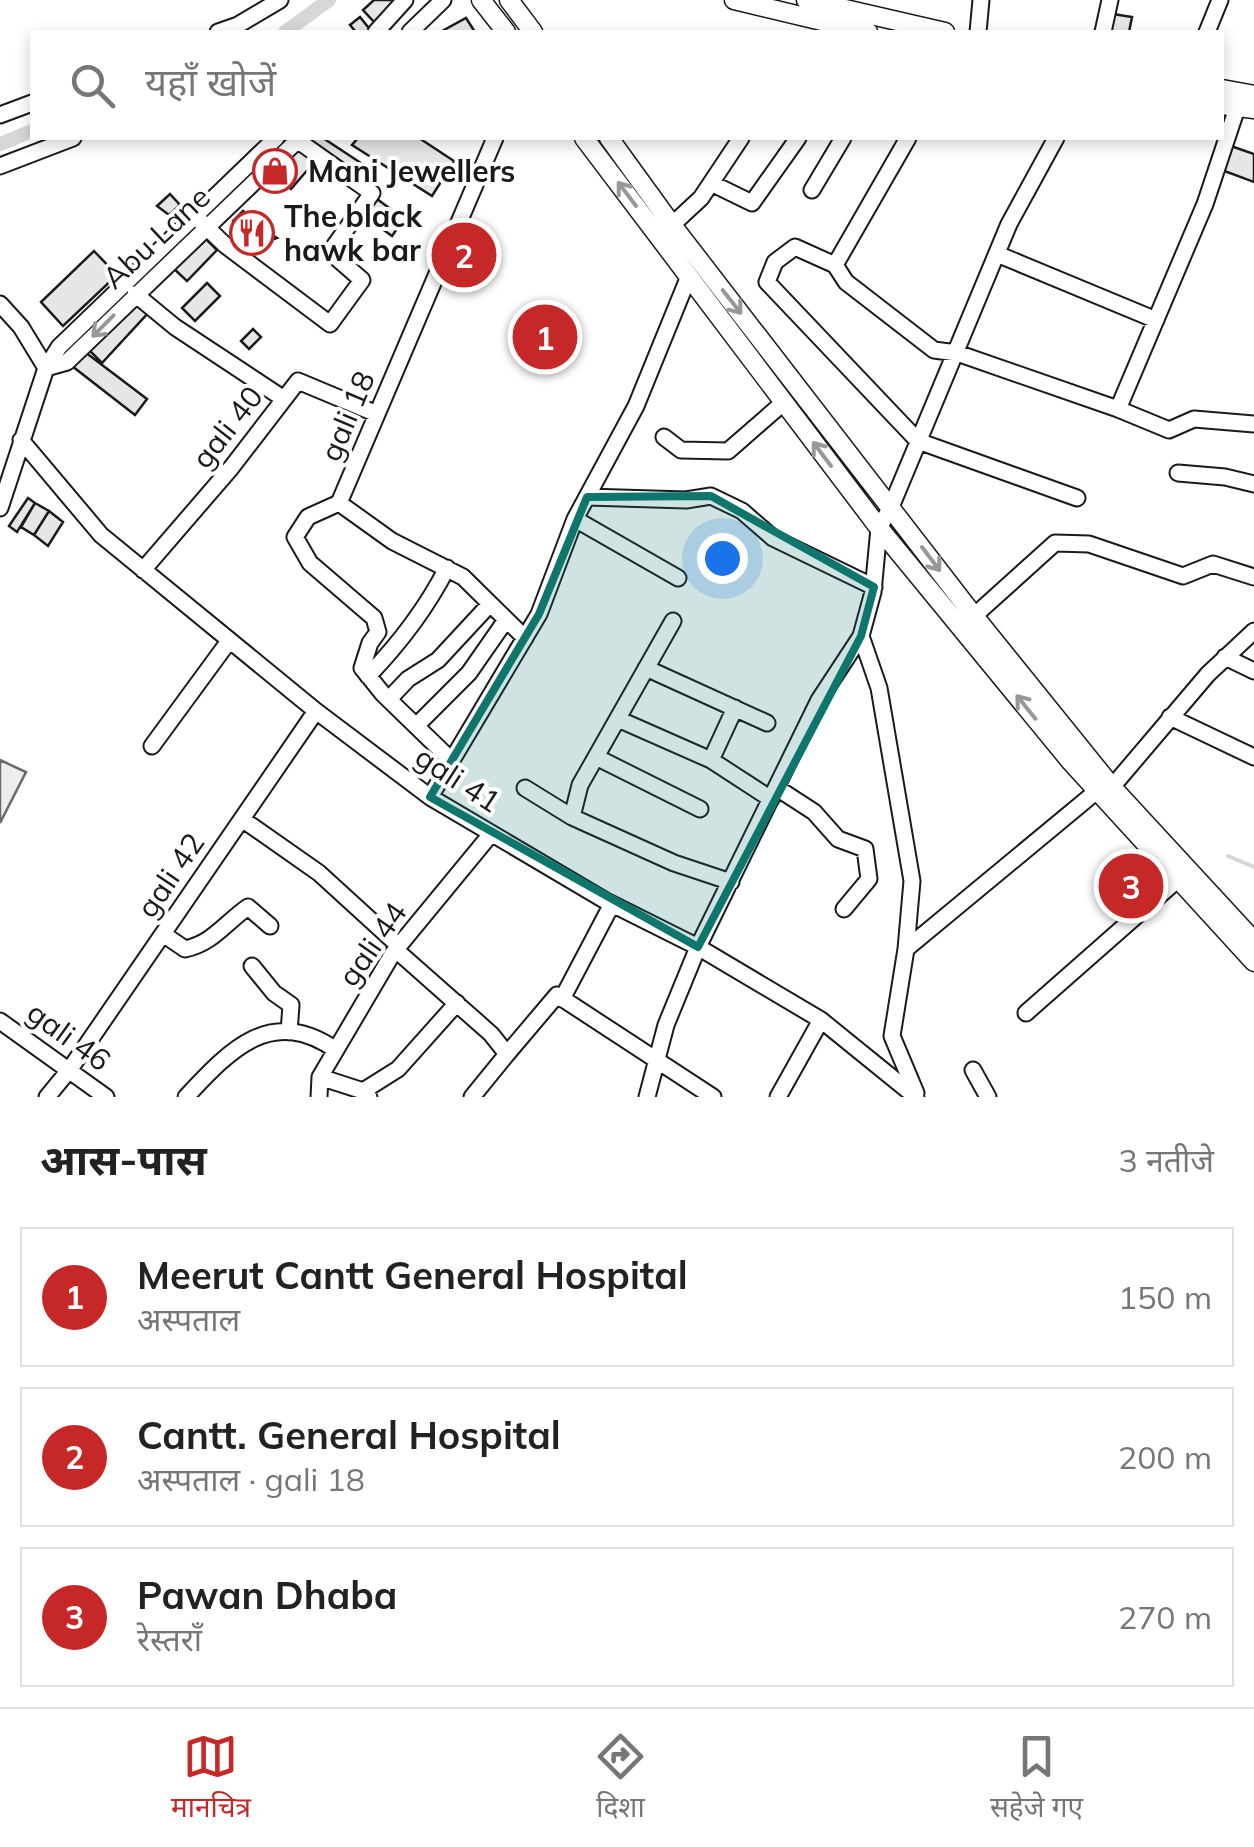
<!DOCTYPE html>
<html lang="hi">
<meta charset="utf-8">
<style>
:root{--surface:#fff;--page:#f2f2f2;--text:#222;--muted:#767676;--line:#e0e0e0;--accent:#c62828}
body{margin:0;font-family:Mulish,"Noto Sans Devanagari",sans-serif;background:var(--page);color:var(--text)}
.you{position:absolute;left:722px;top:558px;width:35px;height:35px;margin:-25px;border:8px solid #fff;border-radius:50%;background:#1a73e8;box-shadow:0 0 0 15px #1a73e833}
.badge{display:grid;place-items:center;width:65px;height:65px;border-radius:50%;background:var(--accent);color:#fff;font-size:32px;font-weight:700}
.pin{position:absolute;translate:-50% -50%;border:5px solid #fff;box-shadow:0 2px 10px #0006}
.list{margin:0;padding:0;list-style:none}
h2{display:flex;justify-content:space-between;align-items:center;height:130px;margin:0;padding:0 40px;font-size:42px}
h2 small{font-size:32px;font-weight:400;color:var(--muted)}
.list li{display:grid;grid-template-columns:65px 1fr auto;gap:30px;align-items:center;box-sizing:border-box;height:140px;margin:0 20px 20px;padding:0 20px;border:2px solid var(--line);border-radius:0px}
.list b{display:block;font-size:38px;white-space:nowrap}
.list p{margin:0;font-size:32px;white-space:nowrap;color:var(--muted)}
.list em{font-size:32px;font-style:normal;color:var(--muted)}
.icon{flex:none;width:55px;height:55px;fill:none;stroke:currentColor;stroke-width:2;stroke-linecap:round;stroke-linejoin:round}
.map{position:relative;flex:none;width:1254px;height:1097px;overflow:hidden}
.search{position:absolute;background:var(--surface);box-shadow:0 5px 15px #0003;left:30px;right:30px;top:30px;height:110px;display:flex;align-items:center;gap:25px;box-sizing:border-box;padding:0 35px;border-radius:0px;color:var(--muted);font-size:38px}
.sheet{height:610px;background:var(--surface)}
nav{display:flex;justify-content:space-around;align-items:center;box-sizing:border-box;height:140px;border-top:2px solid var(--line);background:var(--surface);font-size:28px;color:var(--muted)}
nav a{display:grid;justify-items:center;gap:5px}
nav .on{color:var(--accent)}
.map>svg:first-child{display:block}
.built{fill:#ededed;stroke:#6a6a6a;stroke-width:2.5}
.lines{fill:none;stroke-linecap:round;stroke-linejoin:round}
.stream{stroke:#d7d7d7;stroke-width:4}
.canal{stroke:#d7d7d7;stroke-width:14}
.building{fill:#e6e6e6;stroke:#1a1a1a;stroke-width:2.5}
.minor-casing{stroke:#1a1a1a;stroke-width:19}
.major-casing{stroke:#1a1a1a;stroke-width:21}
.minor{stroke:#fff;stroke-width:15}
.major{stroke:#fff;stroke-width:18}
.oneway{stroke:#989898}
.marked{fill:#0f766e;fill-opacity:0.2;stroke:#0f766e;stroke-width:8;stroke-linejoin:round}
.labels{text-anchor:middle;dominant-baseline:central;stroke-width:8;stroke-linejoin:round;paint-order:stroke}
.poi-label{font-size:30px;font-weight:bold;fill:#1a1a1a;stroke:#fff;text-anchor:start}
.street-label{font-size:30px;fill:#1a1a1a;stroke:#fff}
</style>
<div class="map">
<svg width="1254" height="1097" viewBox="0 0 1254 1097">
<rect width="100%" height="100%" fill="#fff"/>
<path class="built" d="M0 760 26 772 0 823Z"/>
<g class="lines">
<path class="stream" d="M1228 856 1254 867"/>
<path class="canal" d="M285 32 329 0
M0 144 32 131"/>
</g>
<path class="building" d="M374 0H400L375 23 363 10Z
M1113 14 1132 17 1129 32H1109Z
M360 17 372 32H356L350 25Z
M466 18 475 32H446L444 30Z
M306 138H323L370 169 361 182Z
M358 138H419L454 161 432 196 352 145Z
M297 143 317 159 291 189 269 170Z
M1228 145 1254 154V182L1219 169Z
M170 194 180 205 169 215 157 206Z
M373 196 404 219 392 236 360 213Z
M243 211 261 228 277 238 236 253 233 221Z
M203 236 217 250 187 281 173 268Z
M457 240 484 249 475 274 448 265Z
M94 251 117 275 63 326 41 302Z
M207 283 220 296 195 321 182 308Z
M136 300 149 312 102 363 89 350Z
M253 329 261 337 249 349 241 341Z
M85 352 147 399 135 415 72 366Z
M28 498 35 503 17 532 9 526Z
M35 503 49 511 34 535 21 527Z
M49 511 63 522 48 546 34 535Z"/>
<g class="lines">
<g class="minor-casing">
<path id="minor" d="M218 32 238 25 280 0
M376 32 405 0
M410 32 443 0
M978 32 981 0
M1103 32 1110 0
M1207 32 1220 0
M0 115 32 103
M495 138 339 503 392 541 463 577 525 638
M0 166 73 138
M711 183 752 203 798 138
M812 190 843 138
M195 216 225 245 330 324 362 280 330 252 372 193 297 140
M672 225 701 198 741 138
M997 254 1156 320
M835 265 908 138
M135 294 175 327 284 399
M0 304 21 327 46 368
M46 368 67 362 300 138
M1118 409 1205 204 1241 96
M664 437 681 450 728 451 783 403
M21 440 101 535 316 711 430 797 606 901 698 947 821 1020 916 1097
M1178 473 1225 477 1254 484
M587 497 686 500 711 496 742 511 773 538 874 587
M1077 498 918 441 767 282 775 262 795 247 835 265 846 282 934 350 957 353 1118 409 1169 430 1194 419 1254 424
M339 503 308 517 295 537 310 563 374 618 378 632 370 643 362 668 383 694 452 761
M0 508 46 368 59 347 276 138
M575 519 678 578
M143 570 231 468 298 381 377 414
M974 616 1055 543 1089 544 1183 576 1213 564 1254 577
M673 621 580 785 572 817 674 863 731 882
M1225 657 1254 671
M646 668 767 723
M368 676C398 645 427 607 447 568
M389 699 408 679 438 660 490 604
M1170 717 1254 757
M618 719 711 760 771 799
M417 725 469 673 506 620
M152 746 229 641
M596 757 700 809
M711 760 735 708
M1112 787 1208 674 1254 631
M525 788 572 817
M777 788 814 812 838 839 865 849 869 879 844 909
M430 797 539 614 575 519 636 406 689 276
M242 819 319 873 399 946
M163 934 185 949C213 943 225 923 248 907L270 926
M906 949 912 881 879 688 861 636 873 592 879 528 891 507 1009 224 1056 138
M396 950 491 1034 507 1054 472 1097
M252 966 274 993 291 1005 289 1032
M562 999 612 904
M1026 1013 1177 880
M0 1021 106 1097
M507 1054 557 995 713 1097
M973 1070 988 1097
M320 1077 363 1091 369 1097
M363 1091 398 1069 457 1003
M916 1093 892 1036 906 949 1098 790
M47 1097 70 1069 316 711
M186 1097C230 1050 271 1005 336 1050
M319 1097 320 1077 393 953 491 834
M647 1097 666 1025 698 947 819 700 861 636
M778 1097 821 1020"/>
</g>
<g class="major-casing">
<path id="major" d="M481 0 506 32
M509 0 533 32
M734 0 868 32
M806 0 945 32
M1222 89 1254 95
M1222 105 1254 109
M584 138 879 528 1071 762 1254 962
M609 138 672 225 974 616 1112 787 1254 941"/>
</g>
<use href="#minor" class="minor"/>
<use href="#major" class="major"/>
</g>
<defs><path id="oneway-shaft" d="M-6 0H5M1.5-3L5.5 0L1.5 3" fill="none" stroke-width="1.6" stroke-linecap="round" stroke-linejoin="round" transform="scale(2.5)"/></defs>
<g class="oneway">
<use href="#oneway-shaft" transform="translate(627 194) rotate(-127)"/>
<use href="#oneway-shaft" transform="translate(732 302) rotate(52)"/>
<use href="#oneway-shaft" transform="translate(103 326) rotate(135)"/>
<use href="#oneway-shaft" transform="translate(822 454) rotate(-127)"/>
<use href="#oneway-shaft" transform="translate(931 559) rotate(53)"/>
<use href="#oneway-shaft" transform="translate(1026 707) rotate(-129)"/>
</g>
<path class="marked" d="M711 496 874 587 861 636 698 947 430 797 539 614 587 497Z"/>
<defs>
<g id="shop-ring" transform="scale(2.25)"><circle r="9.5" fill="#fff" stroke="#c62828" stroke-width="1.5"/><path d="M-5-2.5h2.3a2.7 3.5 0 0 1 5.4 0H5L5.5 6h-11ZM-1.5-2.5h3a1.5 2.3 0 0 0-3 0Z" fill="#c62828"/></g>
<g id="restaurant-ring" transform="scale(2.25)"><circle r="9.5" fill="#fff" stroke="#c62828" stroke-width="1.5"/><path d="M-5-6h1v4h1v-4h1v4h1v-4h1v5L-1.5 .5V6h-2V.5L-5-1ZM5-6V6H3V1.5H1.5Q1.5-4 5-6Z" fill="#c62828"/></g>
</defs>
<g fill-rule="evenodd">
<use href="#shop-ring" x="275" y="171"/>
<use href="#restaurant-ring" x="252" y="233"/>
</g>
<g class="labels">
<g class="poi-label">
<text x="308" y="171">Mani Jewellers</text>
<text x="284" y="216">The black<tspan x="284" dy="34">hawk bar</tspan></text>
</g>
<g class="street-label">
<text transform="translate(156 237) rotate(-43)">Abu Lane</text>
<text transform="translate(347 416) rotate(-67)">gali 18</text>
<text transform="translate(227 427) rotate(-52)">gali 40</text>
<text transform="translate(458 779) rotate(33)">gali 41</text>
<text transform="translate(170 875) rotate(-56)">gali 42</text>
<text transform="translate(372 944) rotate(-55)">gali 44</text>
<text transform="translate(69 1036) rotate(36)">gali 46</text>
</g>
</g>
</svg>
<div class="you"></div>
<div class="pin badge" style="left:545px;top:337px">1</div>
<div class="pin badge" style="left:464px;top:255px">2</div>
<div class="pin badge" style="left:1131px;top:886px">3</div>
<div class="search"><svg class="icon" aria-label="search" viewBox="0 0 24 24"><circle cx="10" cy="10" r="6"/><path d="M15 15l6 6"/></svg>यहाँ खोजें</div>
</div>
<section class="sheet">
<h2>आस-पास<small>3 नतीजे</small></h2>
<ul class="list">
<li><span class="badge">1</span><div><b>Meerut Cantt General Hospital</b><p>अस्पताल</p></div><em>150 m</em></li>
<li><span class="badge">2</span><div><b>Cantt. General Hospital</b><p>अस्पताल · gali 18</p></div><em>200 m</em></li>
<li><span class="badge">3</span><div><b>Pawan Dhaba</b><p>रेस्तराँ</p></div><em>270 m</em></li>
</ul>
</section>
<nav>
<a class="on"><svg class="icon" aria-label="map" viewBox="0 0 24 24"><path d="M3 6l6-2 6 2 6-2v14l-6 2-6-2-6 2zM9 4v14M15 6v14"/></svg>मानचित्र</a>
<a><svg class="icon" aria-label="directions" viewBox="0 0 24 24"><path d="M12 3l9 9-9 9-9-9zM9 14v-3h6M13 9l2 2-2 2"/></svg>दिशा</a>
<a><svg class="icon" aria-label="saved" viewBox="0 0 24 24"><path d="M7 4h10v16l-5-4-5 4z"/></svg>सहेजे गए</a>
</nav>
